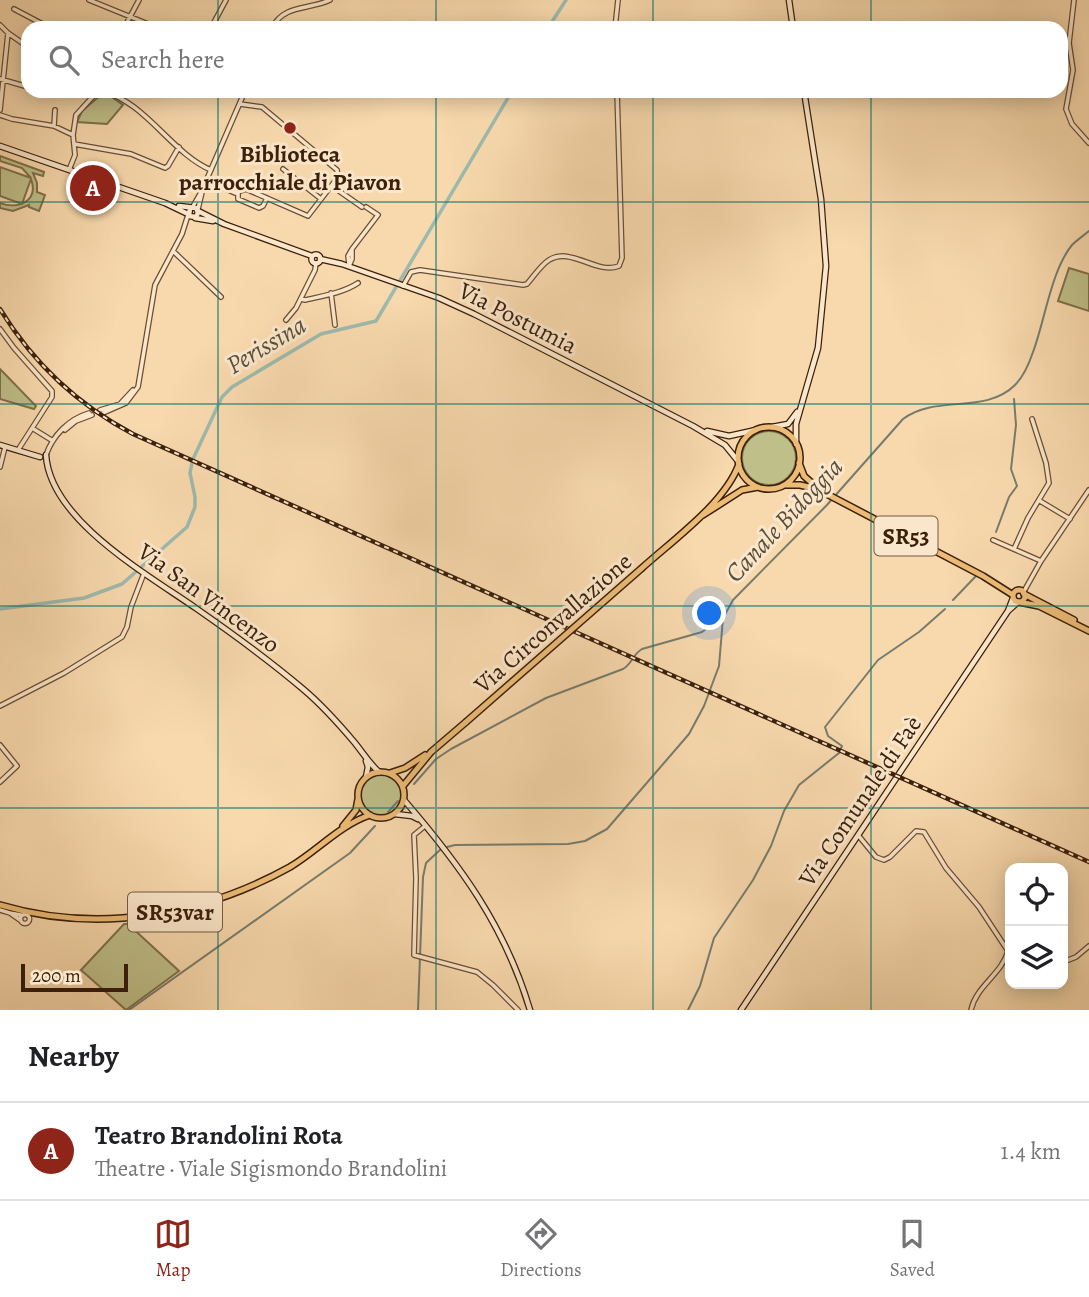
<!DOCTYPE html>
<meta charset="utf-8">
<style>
:root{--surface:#fff;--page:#f6f6f6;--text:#202124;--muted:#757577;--line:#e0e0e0;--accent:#8f2418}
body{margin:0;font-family:Alegreya,serif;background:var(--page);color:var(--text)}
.controls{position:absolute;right:21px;bottom:21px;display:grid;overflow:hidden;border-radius:14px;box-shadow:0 4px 18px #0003}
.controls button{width:63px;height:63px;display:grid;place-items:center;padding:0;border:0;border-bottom:2px solid var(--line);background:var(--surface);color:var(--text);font:35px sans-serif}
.scale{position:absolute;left:21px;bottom:18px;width:107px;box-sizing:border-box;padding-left:7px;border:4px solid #3c200b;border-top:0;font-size:19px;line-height:24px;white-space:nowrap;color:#3c200b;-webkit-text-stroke:5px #fae6ca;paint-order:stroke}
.you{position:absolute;left:710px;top:614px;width:24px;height:24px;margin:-18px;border:5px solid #fff;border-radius:50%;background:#1a73e8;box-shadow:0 0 0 10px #1a73e833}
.badge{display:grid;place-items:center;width:46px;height:46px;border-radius:50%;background:var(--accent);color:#fff;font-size:23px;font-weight:700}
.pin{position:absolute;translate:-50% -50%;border:4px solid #fff;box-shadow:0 2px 7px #0006}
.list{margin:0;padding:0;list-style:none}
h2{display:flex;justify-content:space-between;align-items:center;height:91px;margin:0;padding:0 28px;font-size:30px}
h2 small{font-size:23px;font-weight:400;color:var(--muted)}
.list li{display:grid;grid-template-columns:46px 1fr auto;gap:21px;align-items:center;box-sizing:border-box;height:98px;padding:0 28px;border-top:2px solid var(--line)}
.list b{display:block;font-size:26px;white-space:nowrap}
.list p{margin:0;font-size:23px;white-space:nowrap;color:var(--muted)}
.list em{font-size:23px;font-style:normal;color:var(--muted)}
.icon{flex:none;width:38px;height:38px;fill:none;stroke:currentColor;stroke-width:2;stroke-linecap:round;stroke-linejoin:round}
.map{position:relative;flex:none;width:1089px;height:1010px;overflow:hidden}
.search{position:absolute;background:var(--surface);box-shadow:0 4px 18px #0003;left:21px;right:21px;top:21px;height:77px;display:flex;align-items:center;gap:18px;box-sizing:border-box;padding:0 24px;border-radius:21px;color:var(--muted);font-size:26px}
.sheet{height:189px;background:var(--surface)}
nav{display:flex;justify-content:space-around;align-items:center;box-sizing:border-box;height:98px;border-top:2px solid var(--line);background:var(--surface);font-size:19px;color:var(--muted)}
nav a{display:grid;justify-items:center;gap:4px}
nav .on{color:var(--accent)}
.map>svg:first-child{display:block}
.green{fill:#bfbf89;stroke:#7e704a;stroke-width:2}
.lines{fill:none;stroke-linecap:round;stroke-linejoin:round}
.stream{stroke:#767c6d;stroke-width:2}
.canal{stroke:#9dbaae;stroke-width:3.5}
.street-casing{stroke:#6b4e34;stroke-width:6}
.secondary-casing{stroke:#3c200b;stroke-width:7}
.primary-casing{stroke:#3c200b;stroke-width:8}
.street{stroke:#fae6ca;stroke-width:3.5}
.secondary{stroke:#fae6ca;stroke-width:4.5}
.primary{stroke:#ecbc76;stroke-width:5}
.rail-casing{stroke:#3c200b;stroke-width:4.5}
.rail{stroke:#fae6ca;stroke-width:2;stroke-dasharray:5;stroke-linecap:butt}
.primary-bridge-casing{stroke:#3c200b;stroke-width:8;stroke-linecap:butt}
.primary-bridge{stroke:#ecbc76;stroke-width:5}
.grid{fill:none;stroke:#0f766e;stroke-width:2;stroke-opacity:0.55}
.poi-dot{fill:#8f2418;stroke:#fae6ca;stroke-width:2.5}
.labels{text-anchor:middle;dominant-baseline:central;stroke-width:6;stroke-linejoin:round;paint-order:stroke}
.shield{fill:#fae6ca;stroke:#755b44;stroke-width:2}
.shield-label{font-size:23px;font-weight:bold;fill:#3c200b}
.poi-label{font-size:24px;font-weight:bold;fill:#3c200b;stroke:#fae6ca}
.street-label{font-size:24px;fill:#3c200b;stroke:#fae6ca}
.water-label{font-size:26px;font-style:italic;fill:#594e3c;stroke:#fae6ca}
</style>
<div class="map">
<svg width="1089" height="1010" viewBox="0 0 1089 1010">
<rect width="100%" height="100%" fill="#f8d9ad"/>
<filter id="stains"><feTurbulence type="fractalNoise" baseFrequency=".00286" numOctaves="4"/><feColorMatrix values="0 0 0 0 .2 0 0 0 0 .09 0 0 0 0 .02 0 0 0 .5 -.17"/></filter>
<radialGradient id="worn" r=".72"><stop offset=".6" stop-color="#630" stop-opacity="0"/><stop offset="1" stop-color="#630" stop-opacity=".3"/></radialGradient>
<path class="green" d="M102 94 109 95 123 105 107 124 77 122 82 111Z
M0 156 44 172 43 176 33 173 37 183V192L45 195 39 211 29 207V205L13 211 0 208V203C18 210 39 201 31 179L22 204 0 196V167L31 178 22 168 0 161Z
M1069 268 1089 274V311L1058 301Z
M0 369 36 406 34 409 0 399Z
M742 458a27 27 0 1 1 54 0a27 27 0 1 1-54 0Z
M360 795a21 21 0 1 1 42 0a21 21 0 1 1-42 0Z
M124 924H128L179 971 126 1010 81 970Z"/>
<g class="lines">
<path class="stream" d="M996 532 1009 497 1017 486 1011 469 1016 425 1014 399
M953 600 976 576
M414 784 436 759 451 749 546 698 623 669C632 664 633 654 642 649L702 632 721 618
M388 812 398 801
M447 847 455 845 568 844 585 841 607 829 689 734 704 706 719 666 723 618 733 600 826 506 903 419C936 394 985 415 1015 385 1024 376 1029 364 1033 352 1045 320 1051 271 1072 245 1077 240 1083 236 1089 231
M129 1010 350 853 375 826
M418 1010 423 877 426 863 441 849
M688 1010 700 986 714 938 753 880 771 846 784 811 799 785 839 753 842 746 828 736 825 727 878 660 919 632 945 609"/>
<path class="canal" d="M548 28 566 0
M193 459 222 397 232 387 321 334 376 321 512 91
M0 609 84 598 122 584 187 527 195 507V497L190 473 192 463"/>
<g class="street-casing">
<path id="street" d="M89 0 158 28
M1074 0 1069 43 1073 70 1066 109 1072 124 1089 143
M14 9 50 28
M0 25 8 33 28 47
M124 28 139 0
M211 28 226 0
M272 28C284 4 309 10 330 0
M615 28 618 0
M0 79 28 87
M102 91C146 102 171 153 211 170
M0 110 8 33
M0 115 12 119 54 126 73 135
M54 126 55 110
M74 144 131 154 165 168 168 166 179 147
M283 169 321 199
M69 170 75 155 73 135 76 115 97 92
M206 180 235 193 246 189 308 216 338 177 337 170 262 107 240 104
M332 186 362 207
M238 193V199L259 208 263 206 267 198
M192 208 200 194
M198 209 203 188 245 91
M352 249 378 215 366 207
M173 251 221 297
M349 266 352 259V249L348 256 349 264
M403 286 411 272 420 270 523 285 527 284C534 276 541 265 549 260 571 246 596 275 619 266L622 258 617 91
M331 293 335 325
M301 299 305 300C322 296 343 293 358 283
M286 320 296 308 315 270 316 263
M0 329 14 348 52 391V397L18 450
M100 410 120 404 133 390
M103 413 126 403 138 387 155 285 182 234 188 215
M32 428 53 441
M65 430 76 421 92 415
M46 455C53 435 69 419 89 413
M0 467 5 447
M1040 501 1070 519
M993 540 1041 561
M1014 549 1028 518 1049 483 1046 463 1032 419
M1023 593 1041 561 1089 490
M0 706 64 673 122 637 127 627 131 607 144 573
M0 745 17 766 0 782
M425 826 414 835 416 878 414 955 477 972 493 985 518 1010
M858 835 876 857 884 860 890 857 916 831 924 832 946 868 979 907 1008 951C1002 974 976 986 971 1010
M0 910 10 913
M20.5 919a4.5 4.5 0 1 1 9 0a4.5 4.5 0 1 1-9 0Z
M20 920 10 913 21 915
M1063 962 1076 957 1089 946"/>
</g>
<g class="secondary-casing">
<path id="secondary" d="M789 0 793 28
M0 146 165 203 188 214
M179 206 196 208 198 213 196 217 189 216 190 208
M198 211 224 224 312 256
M195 218 213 221
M311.5 259a4.5 4.5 0 1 1 9 0a4.5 4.5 0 1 1-9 0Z
M320 259 342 264 439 298 474 314 693 426 725 445 738 461
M772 427 788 424 797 412
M707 431 729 436 756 430
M796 444V424L818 348 826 266 821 199 804 91
M0 445 40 457
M46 455C50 520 147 574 197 609 233 634 270 661 303 689 322 705 339 724 355 743 363 753 369 763 379 772
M1008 611 1013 598
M366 777 368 767 366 761
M404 800C460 865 505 926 530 1010
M395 814 412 816 418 819
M741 1010 1008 611 1018 602"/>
</g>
<g class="primary-casing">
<path id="primary" d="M738 458a31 31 0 1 1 62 0a31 31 0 1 1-62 0Z
M799 463 804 476 821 491 983 576 1013 595
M785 485H800L813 488
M703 515 742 490 758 487
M642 568C673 540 725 503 739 464
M1013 596a6 6 0 1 1 12 0a6 6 0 1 1-12 0Z
M1024 594 1074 620
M1019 602 1039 606 1089 631
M358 795a23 23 0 1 1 46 0a23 23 0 1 1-46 0Z
M390 773 405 768 425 755
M403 786 431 752 466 722
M343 826 356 810 358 799
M0 905C98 934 202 916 290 867 317 851 340 825 370 815"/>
</g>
<use href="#street" class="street"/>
<use href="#secondary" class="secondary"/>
<use href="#primary" class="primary"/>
<g class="rail-casing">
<path id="rail" d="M0 309C33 363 78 405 133 434L1089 862"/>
</g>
<use href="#rail" class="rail"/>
<g class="primary-bridge-casing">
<path id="primary-bridge" d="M466 722 642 568"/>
</g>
<use href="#primary-bridge" class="primary-bridge"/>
</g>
<path class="grid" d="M218 0V28M436 0V28M653 0V28M871 0V28M218 91V1010M436 91V1010M653 91V1010M871 91V1010M0 202H1089M0 404H1089M0 606H1089M0 808H1089"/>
<circle class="poi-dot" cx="290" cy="128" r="7"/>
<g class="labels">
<g class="shield">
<rect x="874.5" y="516.5" width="63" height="39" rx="5"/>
<rect x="128" y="892.5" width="94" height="39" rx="5"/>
</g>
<g class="shield-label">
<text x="906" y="536">SR53</text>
<text x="175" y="912">SR53var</text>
</g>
<g class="poi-label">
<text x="290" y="154">Biblioteca<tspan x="290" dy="28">parrocchiale di Piavon</tspan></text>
</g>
<g class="street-label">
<text transform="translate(518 318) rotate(27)">Via Postumia</text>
<text transform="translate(209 598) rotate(36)">Via San Vincenzo</text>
<text transform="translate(553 623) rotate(-41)">Via Circonvallazione</text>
<text transform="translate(860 801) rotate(-56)">Via Comunale di Faè</text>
</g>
<g class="water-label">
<text transform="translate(266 345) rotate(-31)">Perissina</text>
<text transform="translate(784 520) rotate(-47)">Canale Bidoggia</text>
</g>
</g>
<rect width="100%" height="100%" filter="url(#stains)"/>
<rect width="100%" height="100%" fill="url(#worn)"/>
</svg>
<div class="controls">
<button><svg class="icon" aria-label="locate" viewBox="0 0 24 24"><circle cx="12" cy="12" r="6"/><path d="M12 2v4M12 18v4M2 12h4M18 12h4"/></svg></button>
<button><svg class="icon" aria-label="layers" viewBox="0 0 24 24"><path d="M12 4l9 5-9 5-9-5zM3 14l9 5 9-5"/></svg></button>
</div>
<div class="scale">200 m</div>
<div class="you"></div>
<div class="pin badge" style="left:93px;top:188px">A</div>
<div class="search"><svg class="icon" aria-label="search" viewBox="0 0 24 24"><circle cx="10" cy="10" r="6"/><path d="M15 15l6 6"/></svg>Search here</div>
</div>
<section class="sheet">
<h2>Nearby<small></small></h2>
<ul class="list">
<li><span class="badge">A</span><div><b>Teatro Brandolini Rota</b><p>Theatre · Viale Sigismondo Brandolini</p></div><em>1.4 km</em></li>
</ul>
</section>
<nav>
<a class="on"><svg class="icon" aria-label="map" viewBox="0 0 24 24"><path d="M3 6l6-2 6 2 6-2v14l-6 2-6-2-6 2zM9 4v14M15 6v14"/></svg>Map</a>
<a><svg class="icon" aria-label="directions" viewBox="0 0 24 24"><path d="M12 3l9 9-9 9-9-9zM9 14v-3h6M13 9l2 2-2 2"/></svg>Directions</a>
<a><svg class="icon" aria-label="saved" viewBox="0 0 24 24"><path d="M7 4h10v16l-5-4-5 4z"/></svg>Saved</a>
</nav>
